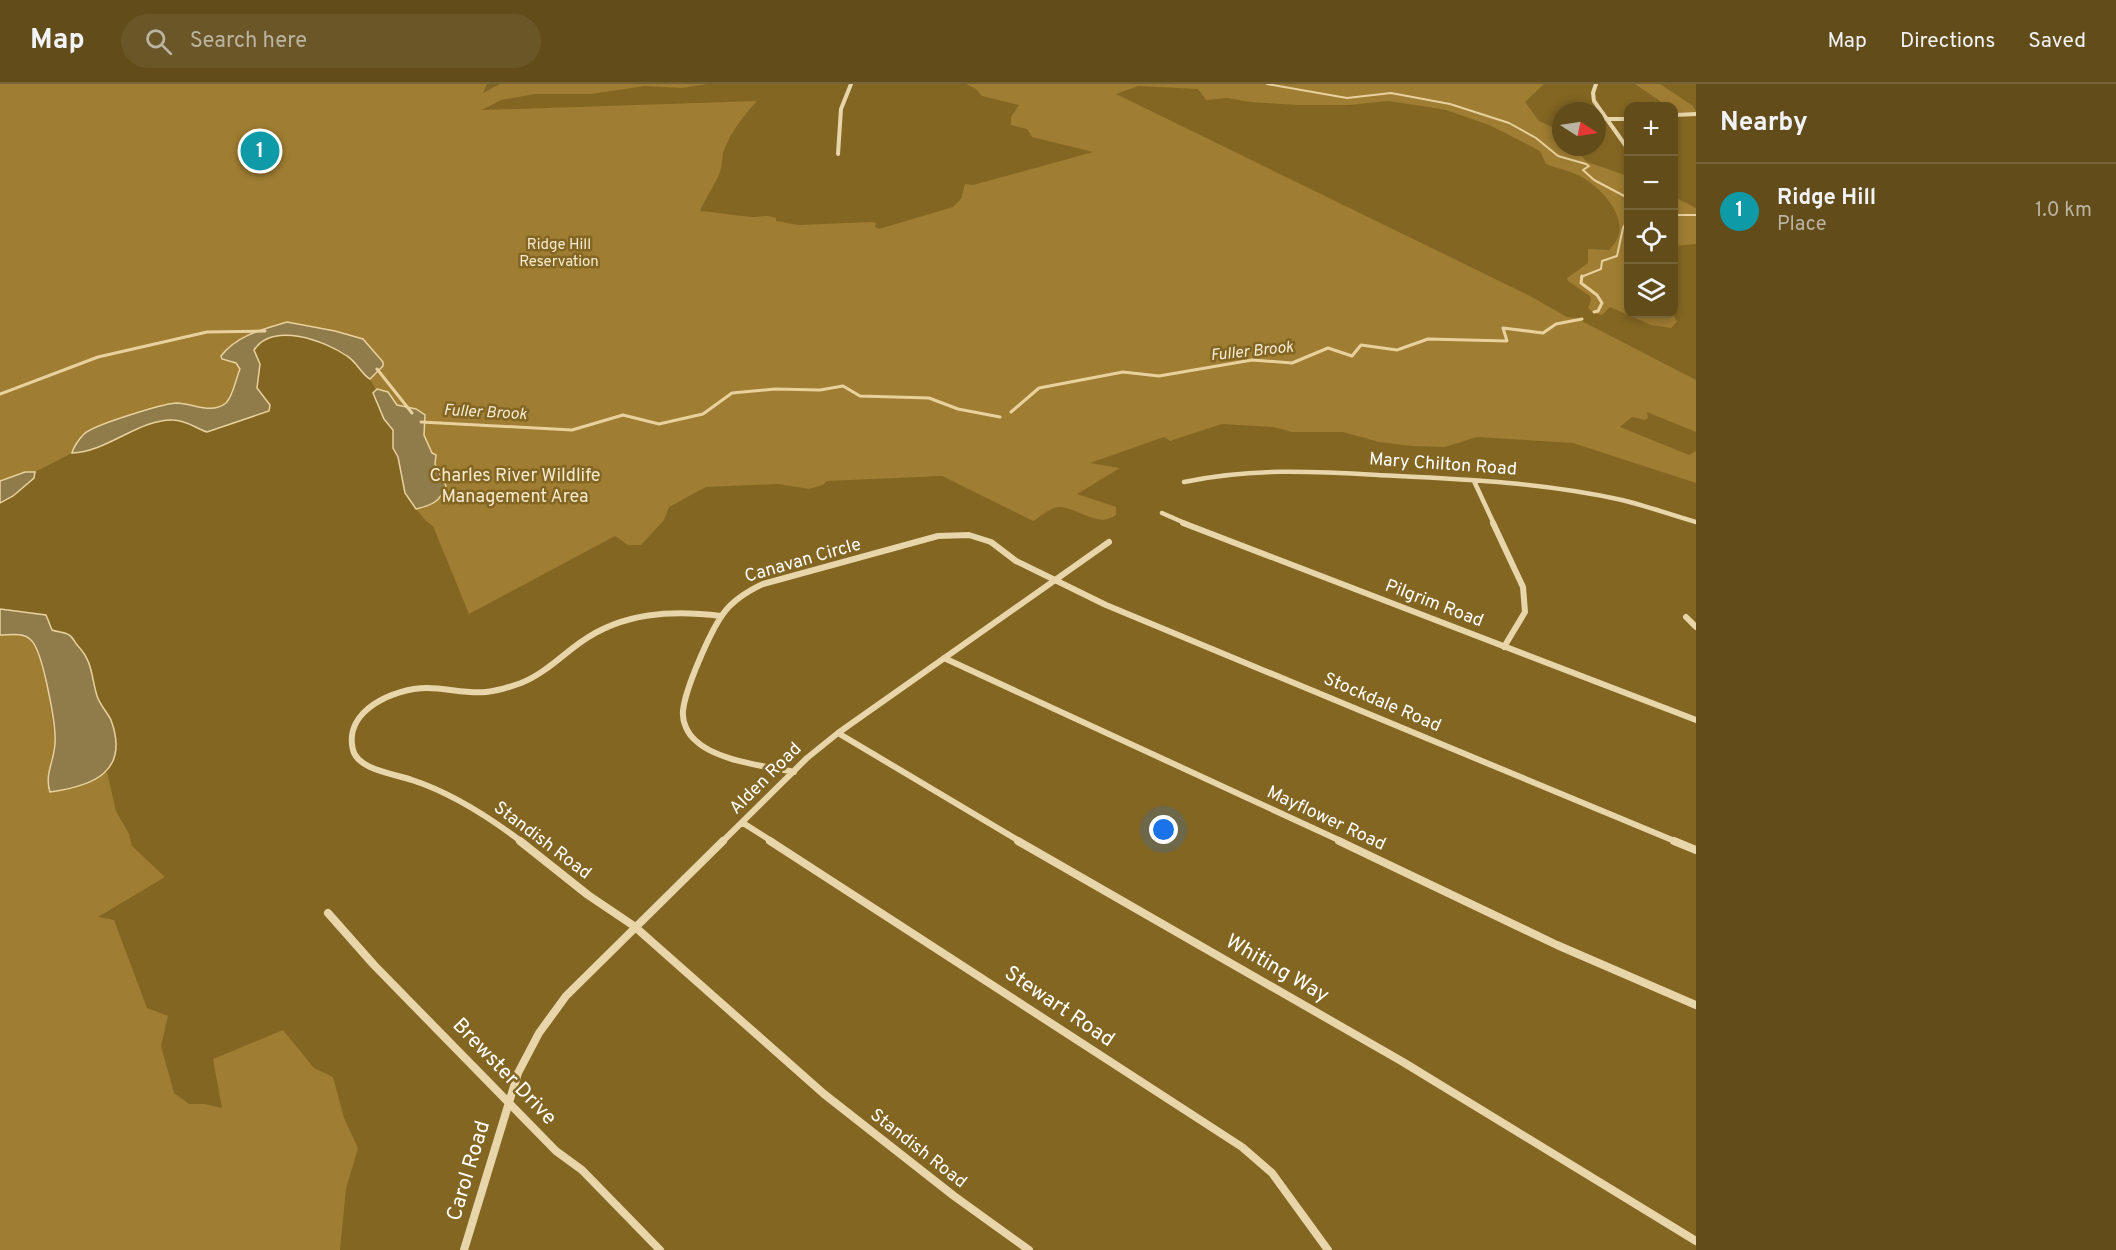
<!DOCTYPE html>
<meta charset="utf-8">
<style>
:root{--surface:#624c1a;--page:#6b5627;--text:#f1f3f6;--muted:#bbb4a2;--line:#766339;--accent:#b6c0f5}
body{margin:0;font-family:Overpass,sans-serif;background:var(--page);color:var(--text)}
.controls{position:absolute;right:18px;top:18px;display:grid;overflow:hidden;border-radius:12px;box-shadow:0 3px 9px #0003}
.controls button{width:54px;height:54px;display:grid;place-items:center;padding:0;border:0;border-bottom:2px solid var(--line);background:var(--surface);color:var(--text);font:30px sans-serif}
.compass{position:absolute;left:1552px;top:18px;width:54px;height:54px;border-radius:50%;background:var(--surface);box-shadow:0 3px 9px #0003;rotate:102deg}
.you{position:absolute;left:1164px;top:746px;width:21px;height:21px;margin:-15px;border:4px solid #fff;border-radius:50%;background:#1a73e8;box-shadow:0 0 0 9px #1a73e833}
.badge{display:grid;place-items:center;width:39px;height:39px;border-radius:50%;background:var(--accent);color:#fff;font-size:20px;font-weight:700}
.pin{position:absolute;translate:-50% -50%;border:3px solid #fff;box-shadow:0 2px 6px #0006}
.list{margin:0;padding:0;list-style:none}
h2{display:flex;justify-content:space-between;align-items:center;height:78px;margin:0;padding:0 24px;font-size:26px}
h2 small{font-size:20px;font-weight:400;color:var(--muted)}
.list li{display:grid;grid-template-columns:39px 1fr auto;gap:18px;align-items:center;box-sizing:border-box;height:96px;padding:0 24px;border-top:2px solid var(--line)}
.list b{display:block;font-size:22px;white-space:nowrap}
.list p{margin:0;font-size:20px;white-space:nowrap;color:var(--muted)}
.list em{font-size:20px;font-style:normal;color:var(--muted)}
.icon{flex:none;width:33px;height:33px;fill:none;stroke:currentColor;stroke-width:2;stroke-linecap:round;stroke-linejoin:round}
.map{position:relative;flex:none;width:1696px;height:1166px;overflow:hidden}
header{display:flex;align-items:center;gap:36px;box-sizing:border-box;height:84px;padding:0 30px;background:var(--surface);border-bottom:2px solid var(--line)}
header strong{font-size:28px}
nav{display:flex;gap:33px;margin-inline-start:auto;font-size:21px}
.search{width:420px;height:54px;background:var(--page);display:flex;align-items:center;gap:15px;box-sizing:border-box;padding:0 21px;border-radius:33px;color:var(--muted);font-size:22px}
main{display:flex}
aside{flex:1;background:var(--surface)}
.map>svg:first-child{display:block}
.green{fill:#9f7d32}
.water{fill:#907b4b;stroke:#e9d19e;stroke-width:1.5}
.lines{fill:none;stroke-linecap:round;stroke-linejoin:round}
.stream-far1{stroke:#e9d19e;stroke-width:2}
.stream{stroke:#e9d19e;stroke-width:3}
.street-far3{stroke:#e8d5aa;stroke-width:4}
.street-far2{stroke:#e8d5aa;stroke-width:4.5}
.street-far1{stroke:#e8d5aa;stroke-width:6}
.street{stroke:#e8d5aa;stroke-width:8}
.labels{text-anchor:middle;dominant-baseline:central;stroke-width:5;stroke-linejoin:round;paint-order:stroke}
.far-park-label{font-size:15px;fill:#f6eace;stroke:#836622}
.far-water-label{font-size:16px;font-style:italic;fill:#f6ebd3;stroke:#836622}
.street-label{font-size:18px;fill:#fff;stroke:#836622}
.park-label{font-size:18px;fill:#f6eace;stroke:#836622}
.near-street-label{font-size:21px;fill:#fff;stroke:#836622}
</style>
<header>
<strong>Map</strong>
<div class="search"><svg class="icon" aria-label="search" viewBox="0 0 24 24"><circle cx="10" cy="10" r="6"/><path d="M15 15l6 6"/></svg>Search here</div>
<nav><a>Map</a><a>Directions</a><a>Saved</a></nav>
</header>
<main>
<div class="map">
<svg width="1696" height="1166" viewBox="0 0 1696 1166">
<rect width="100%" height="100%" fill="#836622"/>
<path class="green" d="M0 0H487L483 9 500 0H707L682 4 645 2 591 10H535L501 16 482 26 757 17C743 32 730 49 723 69 722 76 722 82 720 88 716 99 705 115 700 127 717 128 735 132 752 133 761 133 767 130 776 134V137L798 141 872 138 876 139 875 143 879 145 953 123 961 115 965 100 973 101 1093 68 1032 53 1027 45 1011 41V33L1019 21 982 12 976 5 966 0H1544L1525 18 1539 37 1561 47V63H1573L1587 78 1628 92V230H1673L1677 238 1671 244 1651 241 1610 223 1602 231 1594 229 1588 224 1591 216 1590 212 1568 197 1567 194 1588 179V165L1609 166C1636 141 1605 107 1582 93 1572 87 1558 85 1546 80L1540 67 1489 41 1446 26 1422 22 1388 17 1349 21H1298L1250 18 1228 14 1206 16 1198 5 1138 2 1116 10 1530 212 1567 233 1576 234 1696 296V348L1647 328 1648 334 1645 336 1632 333 1620 343 1689 371 1696 367V399L1573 359 1477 353 1445 363 1411 362 1379 358 1343 348H1292L1273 343 1222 340 1170 357 1164 353 1090 379 1120 384 1077 410 1116 423V431C1098 445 1078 423 1058 423 1050 424 1040 433 1033 437L942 392 827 397 823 401 809 405 778 400 706 403 669 423 664 436 641 461H628L615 452 469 530 433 442 426 437 416 425 425 423 381 305 376 306 370 295 378 289 326 253 256 248 222 273 236 279 240 285 226 321 214 327C179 330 99 327 78 359L80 365 35 388 0 399Z
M1635 0H1660L1693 22 1696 28 1675 29 1674 22H1667Z
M1674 113 1696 124V160L1674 162Z
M0 551H21L31 556 38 568 48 607 55 659 50 679 59 706 86 699 107 688 116 727 129 750 132 762 165 793 98 833 114 836 147 924 168 932 161 962 174 1009 189 1020H205L222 1024 213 975 283 946 314 984 333 993 344 1034 358 1064 346 1105 340 1166H0Z"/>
<path class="water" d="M287 238 335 247 363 255 383 278V282L370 295C361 290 357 278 347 272 325 257 273 237 254 266L260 280 257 304 270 321 269 327 207 348C195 344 186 336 173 336 139 335 107 368 72 369 73 364 79 355 84 350 93 341 162 320 176 319 193 319 211 331 226 319 233 312 236 294 240 285L236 279 222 275 221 272C237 251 264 245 287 238Z
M377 305 388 308 397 321 416 325 425 331 424 351 432 369 436 371 435 380 446 402C440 418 432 421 416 425L405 409 398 373 393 364V346L384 335 373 309Z
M25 388H35L34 394 13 412 0 419V397Z
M0 525 46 531 52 546C57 548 65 548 69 551 73 553 75 559 78 562 93 578 91 592 97 612 100 621 107 628 111 636 130 688 93 702 50 708 44 690 55 675 55 658 56 641 43 567 31 556 23 548 10 551 0 551Z"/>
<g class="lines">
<path class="stream-far1" d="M1267 0 1347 14 1391 9 1450 20 1509 39 1536 54 1558 72 1586 80 1589 82 1583 86 1594 96 1628 114
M1674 131H1696
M1581 193 1601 185 1602 177 1617 172 1623 144 1628 135"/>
<path class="stream" d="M1582 192 1581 199 1597 211 1602 219 1598 227 1594 228
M377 285 412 329
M0 310 98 273 207 248 265 247
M1011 328 1039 304 1123 288 1159 292 1252 276 1292 279 1328 264 1352 272 1361 261 1397 266 1428 255 1507 257 1503 244 1543 249 1556 240 1582 235
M421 338 572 346 623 331 659 340 703 330 732 309 775 305 820 306 843 302 860 312 929 314 958 325 1000 333"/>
<path class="street-far3" d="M1596 0 1593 9 1594 17 1628 65
M1674 31 1696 30
M1606 35H1628
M838 70 841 25 851 0"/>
<path class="street-far2" d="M1474 397 1494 440
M1184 398C1249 384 1312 387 1378 391 1460 395 1542 398 1622 416 1647 422 1671 431 1696 438
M1162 429 1187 440"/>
<path class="street-far1" d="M1183 439 1696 636
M1493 439 1523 503 1525 528 1504 563
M1686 533 1696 543
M944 574 1343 758
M838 649 1021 758
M794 688C766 682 716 677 695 656 687 649 682 637 683 627 685 605 710 548 723 530 733 516 748 507 763 500L938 452 969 451 991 458 1016 477 1106 521 1677 758
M743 739 773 758
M522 758C489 733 452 709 412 696 395 690 358 686 353 666 343 626 395 604 427 604 447 604 466 610 486 608 497 607 510 603 521 599 544 590 561 572 581 558 623 528 672 526 721 532
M722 758 807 674 838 649 1109 458"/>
<path class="street" d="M520 757 588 811 634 842 824 1010 954 1112 1029 1166
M770 757 1242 1063 1272 1089 1328 1166
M1018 757 1403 978 1696 1157
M1339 757 1557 861 1696 921
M1674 757 1696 766
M328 829 374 881 556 1067 582 1086 660 1166
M464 1166 518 989 539 949 566 912 723 757"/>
</g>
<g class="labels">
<g class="far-park-label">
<text x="559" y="161">Ridge Hill<tspan x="559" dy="17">Reservation</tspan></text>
</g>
<g class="far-water-label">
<text transform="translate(1252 268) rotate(-6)">Fuller Brook</text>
<text transform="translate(485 329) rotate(3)">Fuller Brook</text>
</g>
<g class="street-label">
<text transform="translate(1443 381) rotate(4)">Mary Chilton Road</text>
<text transform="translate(803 477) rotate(-16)">Canavan Circle</text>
<text transform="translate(1434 520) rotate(21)">Pilgrim Road</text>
<text transform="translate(1382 619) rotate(23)">Stockdale Road</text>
<text transform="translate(766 695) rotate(-45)">Alden Road</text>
<text transform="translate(1326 735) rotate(25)">Mayflower Road</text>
<text transform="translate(542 757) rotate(37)">Standish Road</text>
<text transform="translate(918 1065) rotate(38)">Standish Road</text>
</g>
<g class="park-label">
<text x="515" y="392">Charles River Wildlife<tspan x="515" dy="21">Management Area</tspan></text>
</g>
<g class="near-street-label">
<text transform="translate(1277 885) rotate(30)">Whiting Way</text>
<text transform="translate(1059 923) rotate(34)">Stewart Road</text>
<text transform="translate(504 988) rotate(46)">Brewster Drive</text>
<text transform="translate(469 1087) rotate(-73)">Carol Road</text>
</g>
</g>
</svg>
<div class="controls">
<button>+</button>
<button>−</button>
<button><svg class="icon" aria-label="locate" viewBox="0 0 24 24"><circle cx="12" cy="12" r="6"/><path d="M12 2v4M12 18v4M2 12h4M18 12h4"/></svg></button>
<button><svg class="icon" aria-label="layers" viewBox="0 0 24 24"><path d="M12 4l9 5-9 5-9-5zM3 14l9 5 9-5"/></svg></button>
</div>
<svg class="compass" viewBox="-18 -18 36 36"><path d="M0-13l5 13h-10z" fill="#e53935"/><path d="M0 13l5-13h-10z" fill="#bbb4a2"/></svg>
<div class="you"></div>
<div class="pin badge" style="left:260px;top:67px;background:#0f9aa8">1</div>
</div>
<aside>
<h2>Nearby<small></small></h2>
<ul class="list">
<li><span class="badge" style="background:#0f9aa8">1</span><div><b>Ridge Hill</b><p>Place</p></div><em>1.0 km</em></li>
</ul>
</aside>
</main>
